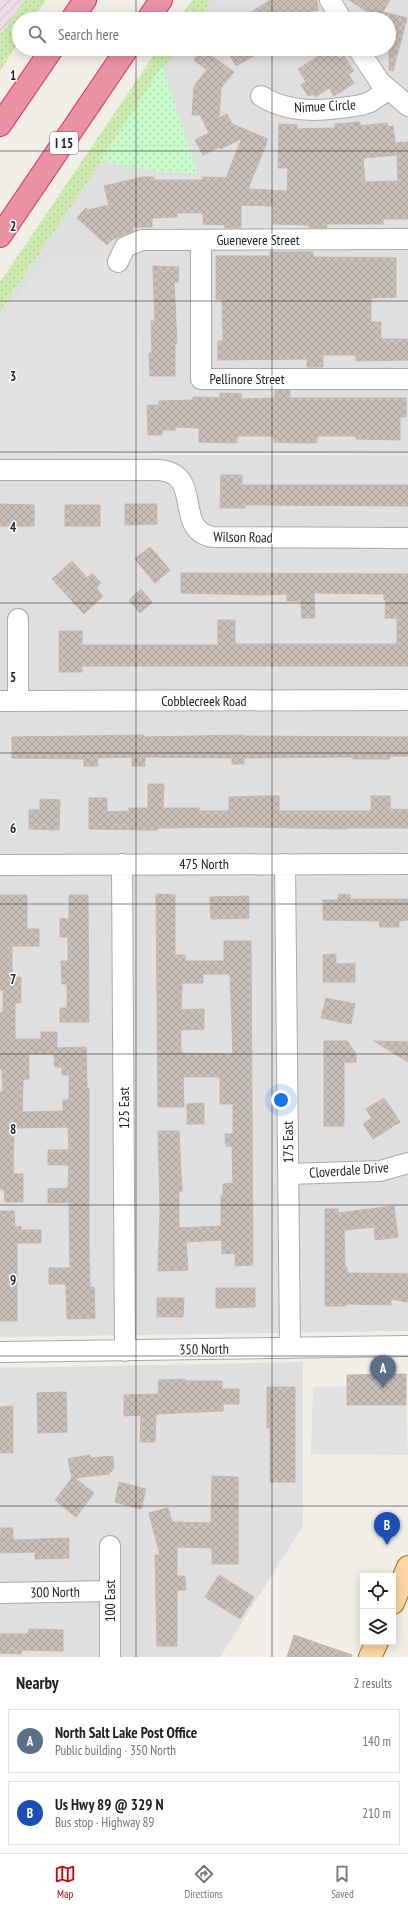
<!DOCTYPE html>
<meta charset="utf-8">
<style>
:root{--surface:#fff;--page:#f6f6f6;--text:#202124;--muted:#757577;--line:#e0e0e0;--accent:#d40000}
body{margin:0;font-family:"PT Sans Narrow",sans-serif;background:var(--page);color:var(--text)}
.controls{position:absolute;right:12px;bottom:12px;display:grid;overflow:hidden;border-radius:0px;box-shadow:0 2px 10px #0003}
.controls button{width:36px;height:36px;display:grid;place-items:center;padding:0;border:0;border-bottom:1px solid var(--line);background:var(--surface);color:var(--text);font:20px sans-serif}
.you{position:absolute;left:281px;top:1100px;width:14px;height:14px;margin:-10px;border:3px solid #fff;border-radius:50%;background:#1a73e8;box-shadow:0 0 0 6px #1a73e833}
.badge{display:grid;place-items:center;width:26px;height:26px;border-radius:50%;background:var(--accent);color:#fff;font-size:13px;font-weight:700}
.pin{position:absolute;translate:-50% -33px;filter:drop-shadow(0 1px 2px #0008)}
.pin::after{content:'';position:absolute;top:21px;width:14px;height:12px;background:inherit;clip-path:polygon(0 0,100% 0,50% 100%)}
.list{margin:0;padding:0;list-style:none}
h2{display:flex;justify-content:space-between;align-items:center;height:52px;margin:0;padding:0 16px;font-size:17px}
h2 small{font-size:13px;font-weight:400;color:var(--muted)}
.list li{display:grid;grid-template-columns:26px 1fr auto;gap:12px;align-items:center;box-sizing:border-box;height:64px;margin:0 8px 8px;padding:0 8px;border:1px solid var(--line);border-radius:0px}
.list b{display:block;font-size:15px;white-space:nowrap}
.list p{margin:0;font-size:13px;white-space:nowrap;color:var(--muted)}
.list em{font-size:13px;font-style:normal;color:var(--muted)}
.icon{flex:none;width:22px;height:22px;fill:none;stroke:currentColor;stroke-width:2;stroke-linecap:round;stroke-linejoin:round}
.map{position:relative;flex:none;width:408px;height:1657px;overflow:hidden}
.search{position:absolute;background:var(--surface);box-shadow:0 2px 10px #0003;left:12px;right:12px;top:12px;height:44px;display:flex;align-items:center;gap:10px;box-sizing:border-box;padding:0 14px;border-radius:22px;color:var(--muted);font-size:15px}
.sheet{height:196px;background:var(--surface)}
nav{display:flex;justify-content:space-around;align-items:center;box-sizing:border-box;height:56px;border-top:1px solid var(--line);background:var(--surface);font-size:11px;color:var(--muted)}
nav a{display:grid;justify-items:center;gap:2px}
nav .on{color:var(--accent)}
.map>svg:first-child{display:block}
.residential{fill:#e0dfdf}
.industrial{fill:url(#industrial-furrows)}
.grass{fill:url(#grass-dots)}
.park{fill:url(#park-dots)}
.parking{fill:#e2e2e2}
.building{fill:url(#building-cross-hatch);stroke:#c4b6ab;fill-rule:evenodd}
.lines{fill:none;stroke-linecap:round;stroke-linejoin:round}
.minor-casing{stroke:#a9a9a9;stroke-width:22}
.major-casing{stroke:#a06b00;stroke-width:24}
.highway-casing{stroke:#dc2a67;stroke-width:24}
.minor{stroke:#fff;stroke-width:20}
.major{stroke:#fcd6a4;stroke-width:22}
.highway{stroke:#e892a2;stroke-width:22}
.grid{fill:none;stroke:#222;stroke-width:1;stroke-opacity:0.55}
.labels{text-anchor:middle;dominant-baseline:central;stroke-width:3;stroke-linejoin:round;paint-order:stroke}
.shield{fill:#fff;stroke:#646464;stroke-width:1}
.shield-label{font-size:13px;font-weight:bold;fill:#222}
.street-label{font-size:14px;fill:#222;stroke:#fff}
.grid-label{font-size:13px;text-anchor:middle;font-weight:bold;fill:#222;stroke:#fff;stroke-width:3;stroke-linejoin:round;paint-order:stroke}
</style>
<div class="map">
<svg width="408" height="1657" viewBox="0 0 408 1657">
<defs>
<pattern id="industrial-furrows" width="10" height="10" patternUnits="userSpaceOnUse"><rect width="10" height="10" fill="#ebdbe8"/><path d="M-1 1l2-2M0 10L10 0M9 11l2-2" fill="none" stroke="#c9bcc7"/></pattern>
<pattern id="grass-dots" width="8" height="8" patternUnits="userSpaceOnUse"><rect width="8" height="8" fill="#cdebb0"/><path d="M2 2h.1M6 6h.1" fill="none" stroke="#b0c997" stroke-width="1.8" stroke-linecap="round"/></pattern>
<pattern id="park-dots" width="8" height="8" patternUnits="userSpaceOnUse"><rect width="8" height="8" fill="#c8facc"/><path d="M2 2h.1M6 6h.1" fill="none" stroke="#acd6af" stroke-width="1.8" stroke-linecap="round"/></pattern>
<pattern id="building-cross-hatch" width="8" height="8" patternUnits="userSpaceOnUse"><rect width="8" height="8" fill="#c7bfb8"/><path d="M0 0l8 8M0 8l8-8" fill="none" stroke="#aba49e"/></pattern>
</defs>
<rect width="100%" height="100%" fill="#f2efe9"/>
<path class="residential" d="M211 0H408V454L209 453 53 455H408V1331L0 1337V312L177 49H389V19H198Z
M303 1362V1526L220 1657H0V1368Z"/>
<path class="industrial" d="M0 0H40L19 19 0 60Z"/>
<path class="grass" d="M25 0H46L33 19H19V41L0 71V35Z
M192 0H211L198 19H179Z
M158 49H177L0 312V282Z"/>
<path class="park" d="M162 66 198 174 160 172 100 161Z"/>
<path class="parking" d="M52 255H139L141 454H0V317Z
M347 1386V1405H406L408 1455 311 1454 313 1387Z"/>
<path class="building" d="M274 0H317L318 10 280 17V19H240L269 1Z
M349 0H390L383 12 407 18 393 71 389 70V19H379Z
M202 49 234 72 221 88 219 118 227 114 232 124 268 139 248 189 287 191 288 168H278L279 124 297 125V129L335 128V124L360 122V126L387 123 388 127 393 126 395 143 408 142V219H383V224H326L327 228H309V225L273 224V206L241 205V228H225V225L203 224V213H177V217L152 218V227H132L133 231 113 239 107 245 77 218 86 208 88 210 109 205 104 186 143 177H154V180H203V177L226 178 242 138 221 149 219 147 203 155 195 140 209 133 200 115H192L194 86 207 70 194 60ZM397 155 398 181 365 182 363 158Z
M226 49H266L236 66Z
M330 49H333L339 59 344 56 354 71 348 74 354 83 334 96 329 88 315 97 313 94 308 96 301 85 306 82 298 69Z
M270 252H313V257L396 258V297L371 298V322H381V339H408V360L356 361V355H323V367H307V359L218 360V341H223L222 299H216V256H270Z
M153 266 179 267 178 282H174L177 343H175V376H150L149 353H152L151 321H155Z
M275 390H290V398H406V417H400V440L356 439V436H317V443H302L274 442V436H237V443L199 442V428L175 427V430H162V435H148L147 405H159V401L193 400V397L220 398V393L242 394 241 399 275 398Z
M221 475H242V485H408V506L245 505V508H220Z
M0 504 34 505V526H0Z
M125 504H157V524L125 525Z
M65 505H100V526H65Z
M150 547 170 570 155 583 135 559Z
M72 561 87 578 92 573 101 583 96 588 103 596 84 614 52 579Z
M181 573 408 574V666H82V672H59V631H82V645H218V620H235V644H397V618H385L386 600H384V594L314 593 315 618H302L301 601H287V594L261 595 181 593Z
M141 589 152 602 140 613 129 600Z
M144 735V737L244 735V736L408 737V756H390V759H353V757L244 758V764H232V758L145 757V766H132V757L97 758 98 766H84V759L12 758V737Z
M148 784H164L163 808H199V811H229V797L260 796H279V811H371V796H390V809L408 810V828H347V829L248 827 157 828V830L89 829V798H107V812L129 811V808H148Z
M40 799 60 800 59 830 29 829V810H40Z
M156 894 175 895V955H185V961H224V941H251L253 1265 235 1266V1253L222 1254V1240L186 1242 188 1270 158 1271 160 1210 158 1131H179L182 1191H179V1228L221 1226V1196H223V1184L233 1183 232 1146H226L225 1134H233V1104H220V1077H183L184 1107H158ZM203 974H230L233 1054 181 1053V1030L204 1029V1009L181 1010 182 983H203Z
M339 894 350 895V899H408V920L399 921V927H380L379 921 323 920V900H338Z
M0 895H27V929H39V946H12V977H21V1003H15V1039H41V1032H57V1048L86 1047 87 1088H89V1251L90 1287H94L95 1318 67 1319 66 1284H49V1268H70L69 1202 48 1203V1189L68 1188 69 1165H48V1150H69L68 1127 14 1128 13 1174H23V1202H5L4 1189H0V1092H3L2 1069H0V1013H3V990H0ZM29 1054H54L55 1067H62V1075H69V1100H63V1111L22 1112 23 1079H29Z
M69 895H88L89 1022H60V1008H67V984H62L61 961H68V937H60V918L69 919Z
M249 896V918L211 919 210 897Z
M336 954V964L355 963V982H323V955Z
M326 998 355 1004 351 1024 321 1018Z
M324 1041H347L356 1054V1062H344V1126H324Z
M374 1041 408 1042V1062Z
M384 1098 400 1122 373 1139 363 1124 372 1118 366 1109Z
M204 1103V1124H187V1104Z
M394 1206 398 1237 375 1240 374 1227 344 1230 345 1267 347 1268V1273L408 1274V1302L391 1299V1305L347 1304 346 1306H325V1209H338V1213Z
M0 1211H14L15 1227 21 1226V1230H41V1243H17V1321H0Z
M216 1288H255V1307L216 1308Z
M157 1298H184L183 1317H157Z
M406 1374V1405H347V1375Z
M185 1379V1381H222V1389H239V1404H223V1411L156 1414 155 1442H140L141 1415 124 1416V1395L159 1394 158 1380Z
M267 1387H295V1482H270V1428H267Z
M66 1392 67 1432 38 1433 37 1393Z
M13 1406V1453H0V1407Z
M90 1455V1458L113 1456 114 1468 109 1474 75 1478 94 1493 76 1517 55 1500 72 1478 68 1459Z
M212 1476 238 1477V1564H212V1548L177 1547V1576H185L186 1590H177V1646H157L155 1555H160L149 1513 168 1508 172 1522 211 1523Z
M119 1482 146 1489 141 1509 115 1502Z
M1 1528H13V1540L69 1538V1558L35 1559V1552L0 1553Z
M219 1575 254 1597 240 1619 205 1597Z
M29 1629 63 1630V1651L22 1650 21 1654 0 1653V1634H28Z
M294 1635 352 1655 351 1657H287Z"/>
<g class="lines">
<g class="minor-casing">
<path id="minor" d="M330 0 341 19
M358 49 380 82 408 106
M261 96C291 115 327 111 361 105L370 102 388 90
M201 240V379H408
M118 262 125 247 142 240 408 239
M0 470H159C205 474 172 530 213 537L408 538
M18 619V701
M0 701 408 700
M122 864 125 1351
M285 864 290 1348
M0 865 408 864
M289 1174 380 1171 408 1163
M0 1352 408 1346
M110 1546V1657
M0 1593 110 1591"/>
</g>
<g class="major-casing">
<path id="major" d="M393 1603 408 1567
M370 1657 377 1642"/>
</g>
<g class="highway-casing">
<path id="highway" d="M72 19 85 0
M148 19 161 0
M0 125 52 49
M0 236 127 49"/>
</g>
<use href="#minor" class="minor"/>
<use href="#major" class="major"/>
<use href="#highway" class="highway"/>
</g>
<path class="grid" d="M136 0V19M272 0V19M136 49V1657M272 49V1657M0 151H408M0 301H408M0 452H408M0 603H408M0 753H408M0 904H408M0 1054H408M0 1205H408M0 1356H408M0 1506H408"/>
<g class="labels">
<rect class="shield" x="50" y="132" width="28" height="22" rx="3"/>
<g class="shield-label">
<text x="64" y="143">I 15</text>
</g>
<g class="street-label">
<text transform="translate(325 106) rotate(-3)">Nimue Circle</text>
<text x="258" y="240">Guenevere Street</text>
<text x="247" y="379">Pellinore Street</text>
<text transform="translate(243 537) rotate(1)">Wilson Road</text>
<text x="204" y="701">Cobblecreek Road</text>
<text x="204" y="864">475 North</text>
<text transform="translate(124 1108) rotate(-90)">125 East</text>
<text transform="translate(288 1142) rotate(-91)">175 East</text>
<text transform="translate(349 1170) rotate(-4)">Cloverdale Drive</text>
<text transform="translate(204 1349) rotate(-1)">350 North</text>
<text transform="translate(55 1592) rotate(-1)">300 North</text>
<text transform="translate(110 1601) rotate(-90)">100 East</text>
</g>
</g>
<g class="grid-label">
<text x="13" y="80">1</text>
<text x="13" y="231">2</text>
<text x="13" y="381">3</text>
<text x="13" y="532">4</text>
<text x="13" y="682">5</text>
<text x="13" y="833">6</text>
<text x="13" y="984">7</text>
<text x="13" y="1134">8</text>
<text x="13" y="1285">9</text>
</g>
</svg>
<div class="controls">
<button><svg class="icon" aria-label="locate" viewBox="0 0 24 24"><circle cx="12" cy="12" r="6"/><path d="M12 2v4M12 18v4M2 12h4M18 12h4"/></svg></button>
<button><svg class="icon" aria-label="layers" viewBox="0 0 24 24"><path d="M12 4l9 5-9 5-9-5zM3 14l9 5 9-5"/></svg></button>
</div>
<div class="you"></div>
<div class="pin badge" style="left:383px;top:1388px;background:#5c6f8a">A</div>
<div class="pin badge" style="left:387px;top:1545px;background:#1a4fb4">B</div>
<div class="search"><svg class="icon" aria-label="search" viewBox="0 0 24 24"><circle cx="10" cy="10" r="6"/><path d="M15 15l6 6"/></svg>Search here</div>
</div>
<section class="sheet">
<h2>Nearby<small>2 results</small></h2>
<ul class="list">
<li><span class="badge" style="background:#5c6f8a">A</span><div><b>North Salt Lake Post Office</b><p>Public building · 350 North</p></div><em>140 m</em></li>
<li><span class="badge" style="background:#1a4fb4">B</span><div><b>Us Hwy 89 @ 329 N</b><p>Bus stop · Highway 89</p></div><em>210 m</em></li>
</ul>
</section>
<nav>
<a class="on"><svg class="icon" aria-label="map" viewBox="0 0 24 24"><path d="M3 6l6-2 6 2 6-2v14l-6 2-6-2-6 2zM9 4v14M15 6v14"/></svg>Map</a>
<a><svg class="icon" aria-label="directions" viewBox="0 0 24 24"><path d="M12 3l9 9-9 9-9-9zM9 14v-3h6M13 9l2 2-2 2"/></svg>Directions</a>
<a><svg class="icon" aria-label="saved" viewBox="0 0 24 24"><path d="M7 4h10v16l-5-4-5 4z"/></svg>Saved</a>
</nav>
